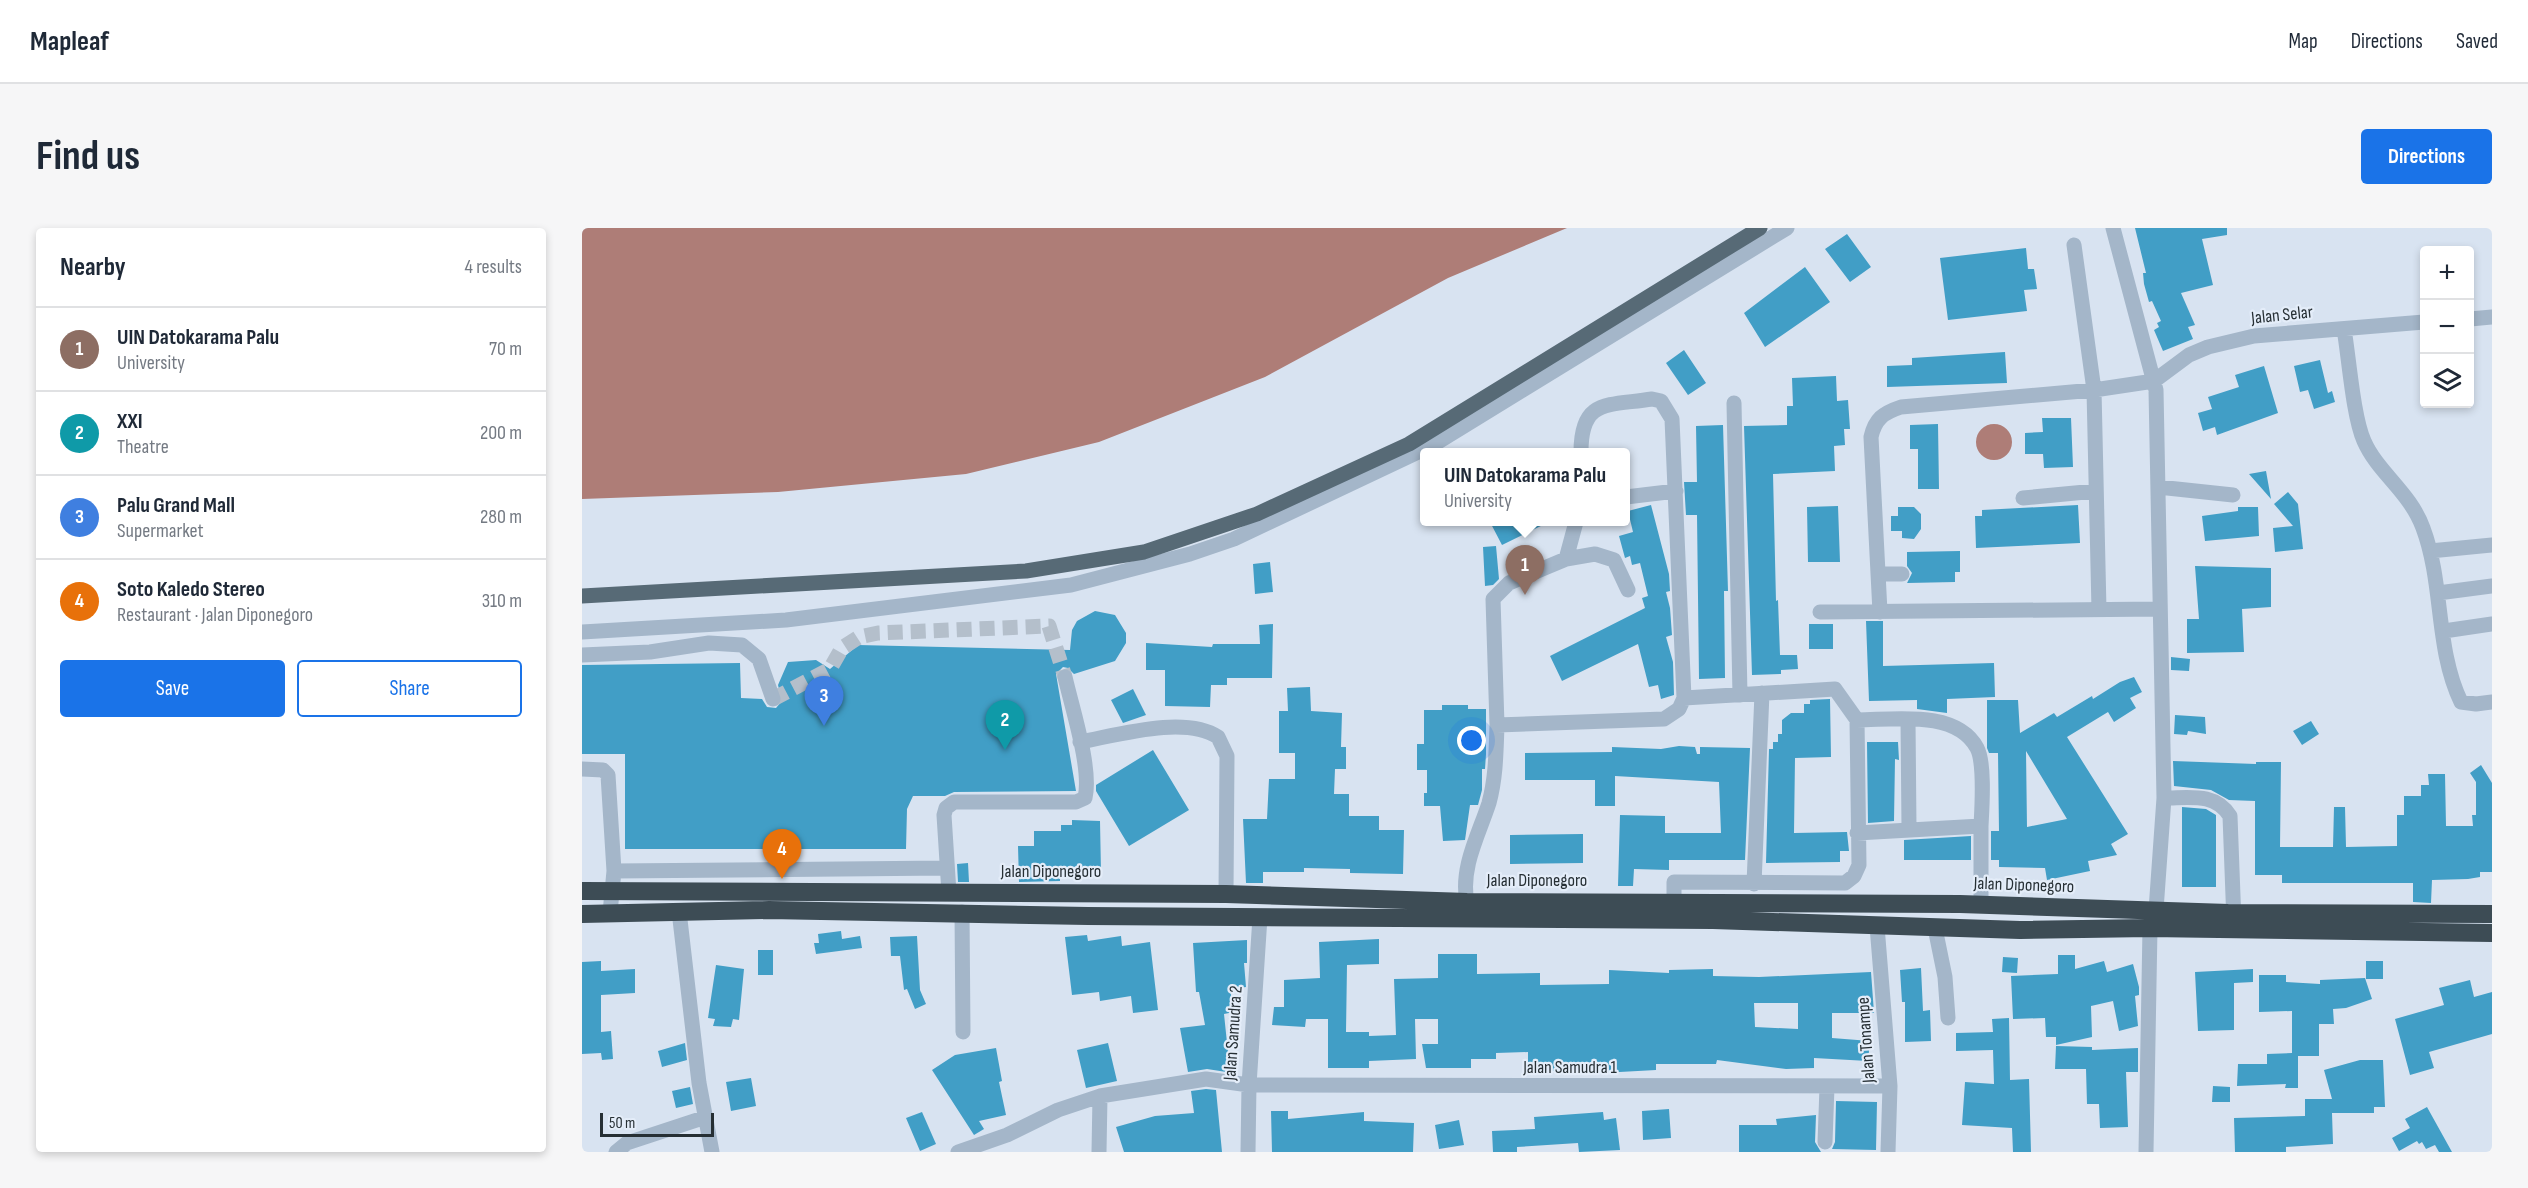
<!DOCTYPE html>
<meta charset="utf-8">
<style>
:root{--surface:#fff;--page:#f6f6f7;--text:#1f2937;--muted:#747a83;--line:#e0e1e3;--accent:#1a73e8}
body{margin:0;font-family:"Sofia Sans Condensed",sans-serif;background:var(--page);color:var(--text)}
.controls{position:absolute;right:18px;top:18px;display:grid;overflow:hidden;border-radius:6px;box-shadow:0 3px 9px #0003}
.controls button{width:54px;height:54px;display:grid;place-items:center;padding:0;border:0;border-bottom:2px solid var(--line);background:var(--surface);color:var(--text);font:30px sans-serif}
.scale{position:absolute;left:18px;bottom:15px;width:114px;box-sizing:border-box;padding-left:6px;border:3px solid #262f34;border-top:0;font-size:16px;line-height:21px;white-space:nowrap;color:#262f34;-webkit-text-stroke:4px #e4edf9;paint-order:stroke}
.you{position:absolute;left:890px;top:513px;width:21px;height:21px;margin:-15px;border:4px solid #fff;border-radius:50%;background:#1a73e8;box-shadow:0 0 0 9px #1a73e833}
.badge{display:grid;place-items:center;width:39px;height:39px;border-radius:50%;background:var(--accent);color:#fff;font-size:20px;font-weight:700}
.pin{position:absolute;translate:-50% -50px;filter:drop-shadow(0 2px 3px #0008)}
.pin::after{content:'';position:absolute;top:32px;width:21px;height:18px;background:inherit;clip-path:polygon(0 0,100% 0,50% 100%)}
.popup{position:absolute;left:838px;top:220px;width:210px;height:78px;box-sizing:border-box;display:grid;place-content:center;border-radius:6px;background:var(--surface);filter:drop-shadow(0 2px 4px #0005);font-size:20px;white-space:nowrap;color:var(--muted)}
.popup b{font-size:22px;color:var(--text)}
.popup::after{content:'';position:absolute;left:50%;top:100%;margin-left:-12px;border:12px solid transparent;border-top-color:var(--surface)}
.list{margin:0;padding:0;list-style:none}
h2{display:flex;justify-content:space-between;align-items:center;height:78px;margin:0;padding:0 24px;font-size:26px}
h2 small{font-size:20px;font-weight:400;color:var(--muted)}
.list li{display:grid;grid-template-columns:39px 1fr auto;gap:18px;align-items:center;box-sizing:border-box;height:84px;padding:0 24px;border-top:2px solid var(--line)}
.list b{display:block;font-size:22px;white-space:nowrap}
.list p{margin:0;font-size:20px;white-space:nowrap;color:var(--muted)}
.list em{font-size:20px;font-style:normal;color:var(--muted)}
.actions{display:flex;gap:12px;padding:18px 24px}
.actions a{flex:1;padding:14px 0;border:2px solid var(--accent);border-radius:6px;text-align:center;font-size:21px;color:var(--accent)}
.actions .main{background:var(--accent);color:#fff}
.icon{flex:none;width:33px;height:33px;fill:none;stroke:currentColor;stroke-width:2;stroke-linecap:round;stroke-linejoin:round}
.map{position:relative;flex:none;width:1910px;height:924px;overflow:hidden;border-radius:6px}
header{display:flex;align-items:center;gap:36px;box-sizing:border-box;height:84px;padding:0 30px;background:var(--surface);border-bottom:2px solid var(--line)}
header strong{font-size:28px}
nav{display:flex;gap:33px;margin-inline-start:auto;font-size:21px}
.intro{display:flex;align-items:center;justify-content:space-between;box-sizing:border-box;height:144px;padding:0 36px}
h1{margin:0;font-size:42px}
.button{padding:15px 27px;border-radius:6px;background:var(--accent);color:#fff;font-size:21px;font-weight:700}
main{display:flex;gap:36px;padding:0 36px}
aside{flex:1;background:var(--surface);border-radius:6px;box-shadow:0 3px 9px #0003}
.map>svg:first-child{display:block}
.water{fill:#ae7d77}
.building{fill:#419ec6;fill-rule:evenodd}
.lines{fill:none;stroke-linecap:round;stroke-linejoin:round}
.minor-tunnel{stroke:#b4bfcb;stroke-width:15;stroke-dasharray:15 8;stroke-linecap:butt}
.minor{stroke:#a4b6c9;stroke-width:15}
.major{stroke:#576a76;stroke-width:15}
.highway{stroke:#3d4c55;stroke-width:18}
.labels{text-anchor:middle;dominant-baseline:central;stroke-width:4.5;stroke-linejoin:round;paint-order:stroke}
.street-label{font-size:18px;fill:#262f34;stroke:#e4edf9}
</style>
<header>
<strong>Mapleaf</strong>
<nav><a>Map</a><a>Directions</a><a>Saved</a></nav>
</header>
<div class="intro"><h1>Find us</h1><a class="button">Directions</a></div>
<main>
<aside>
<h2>Nearby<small>4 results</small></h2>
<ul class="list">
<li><span class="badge" style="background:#8d6e63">1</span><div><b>UIN Datokarama Palu</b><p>University</p></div><em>70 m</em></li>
<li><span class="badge" style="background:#0f9aa8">2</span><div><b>XXI</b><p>Theatre</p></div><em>200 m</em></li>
<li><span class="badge" style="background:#3f7fe0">3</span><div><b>Palu Grand Mall</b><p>Supermarket</p></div><em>280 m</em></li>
<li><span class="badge" style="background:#e8710a">4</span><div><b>Soto Kaledo Stereo</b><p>Restaurant · Jalan Diponegoro</p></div><em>310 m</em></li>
</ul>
<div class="actions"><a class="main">Save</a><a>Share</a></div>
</aside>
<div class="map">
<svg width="1910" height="924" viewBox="0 0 1910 924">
<rect width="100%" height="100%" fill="#d8e3f1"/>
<path class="water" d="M0 0H985L866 50 683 149 517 214 384 246 196 264 0 271Z
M1394 214a18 18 0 1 1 36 0a18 18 0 1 1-36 0Z"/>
<path class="building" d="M1553 0H1645V7L1620 11 1631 57 1599 65 1613 97 1606 99 1611 111 1581 123 1572 102 1577 99 1575 95 1579 93 1570 73 1567 74 1562 56 1561 45H1564Z
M1265 6 1289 39 1268 54 1243 21Z
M1444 20 1446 41H1452L1455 61 1442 62 1445 83 1366 92 1358 30Z
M1223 39 1248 74 1183 119 1162 85Z
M1102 122 1124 155 1106 167 1084 135Z
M1423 124 1425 155 1305 159V138L1330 137V130Z
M1738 132 1746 165 1750 163 1753 174 1732 181 1726 162 1718 164 1712 138Z
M1682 138 1696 185 1635 207 1633 199 1621 203 1616 185 1630 181 1626 169 1657 159 1653 147Z
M1254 148 1255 173 1266 172 1268 201H1262L1263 217 1252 218 1253 243 1191 246 1194 373 1196 372 1198 427H1215L1216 441 1199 442V446L1170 447 1162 198 1205 197V178H1211L1210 150Z
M1460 190H1489L1491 239 1462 240 1461 226H1443V205L1461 204Z
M1356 196 1357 261H1336V221H1328V197Z
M1141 197 1146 363H1142L1143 450 1117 451 1115 287H1104L1102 254H1115L1114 198Z
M1684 243 1689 271 1667 246Z
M1706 264 1716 276 1721 321 1693 324 1691 300 1711 298 1692 276Z
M1069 277 1087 346 1088 363 1084 364 1088 380 1090 407 1084 409 1091 434 1092 467 1079 471 1076 457 1067 459 1056 416 980 453 968 428 1063 380 1060 370 1066 368 1058 335 1050 337 1048 328 1043 330 1037 308 1051 304 1046 283Z
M1496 277 1498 315 1394 320 1393 288H1400V282Z
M1256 278 1258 334H1226L1225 279Z
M1316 279H1332L1339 286V301L1332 311 1320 310V303H1309V288H1316Z
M1656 279H1676L1677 308 1623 313 1620 288 1656 283Z
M908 294H967L920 317Z
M914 318 917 351 911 357 903 358 901 319Z
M1378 323V344H1373V354L1325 355 1330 345 1325 338V324Z
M688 334 691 364 673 366 671 336Z
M1613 338 1689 340V379L1660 381 1662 424 1605 425V391H1617Z
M513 383 533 387 544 405V415L533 433 492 446 486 440 481 439 474 446 494 563 372 564 363 568H331L325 581 324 621H43V526H0V437L158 435 159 470 180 471 185 479 194 480 200 473 196 457 206 434 234 432 248 441 276 417 488 422 490 402 495 393Z
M1284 393H1301V438L1412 435 1413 469 1365 471V485L1335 481V472L1287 473Z
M691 396 690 450H645V457H629L628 479 583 478V442H564V415L630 419 631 416H678L677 397Z
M1227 396H1251V421H1227Z
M1589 429 1608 431 1607 443 1589 442Z
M1552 449 1560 464 1548 470 1554 480 1532 494 1526 484 1485 509 1546 606 1529 616 1535 627 1506 633 1508 643 1465 652 1463 640 1417 639V632H1409V603H1417L1416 525H1407L1405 520V472H1436L1438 505 1472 485 1475 489 1510 468 1511 471 1538 454ZM1444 523 1485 591 1445 599Z
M728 459 729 483 760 485 759 519H764V541H753L752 566H767V588H797V602H822L821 646 768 645V641L722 640V644H681V655H664L661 591H685L687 551H713V525H697V483H706L705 460Z
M551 461 564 487 541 495 529 472Z
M1248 471 1249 529 1213 530 1212 605 1265 604 1267 623H1258V634L1184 635 1187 521H1191V514H1196V506H1200V492L1209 485H1222V476H1228V472Z
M860 477H886V481H904V526L903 541H900V562L896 577H888L883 612 861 613 858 578H842V565H845V542H835V516H842V482H860Z
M1593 487 1623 489 1624 506 1606 503 1605 507 1592 506Z
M1729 493 1737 506 1720 517 1711 503Z
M1285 514H1316L1317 532 1313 531 1312 593 1286 595Z
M1097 518 1113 519 1115 526H1118V519L1168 520 1163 632H1087V642L1052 641 1051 658H1036L1038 587 1083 588V605H1139L1137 554 1033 548V578H1013V552H943V525L1030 524V519L1079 521Z
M571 522 607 582 547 618 514 563V557Z
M1591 533 1674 536V534H1699L1698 619H1751L1752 579H1763L1764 619 1815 618V587H1822V568H1839V557H1847L1846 546H1863L1864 598H1891L1890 587H1894V554L1888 545 1899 537 1910 555V644H1898V649L1886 651 1850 652 1849 675 1831 674V655H1700V647H1673V573L1647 572 1629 562 1592 558Z
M1600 579 1624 581 1634 587V659H1600Z
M490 592 518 593 519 645 478 647V653L437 654 436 618H452V603H479V597H490Z
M1001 606V635L928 636V607Z
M1389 608V632H1322V612Z
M386 635 387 654H376L375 636Z
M259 703 260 711 278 708 280 720 234 726 232 715H237L236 706Z
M505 707 506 713 539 708 540 718 568 714 576 782 551 785 549 768 518 773 517 764 490 767 483 709Z
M335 708 338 762 344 776 333 781 325 761 322 762 318 728H309L308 709Z
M797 711V736L765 737 764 804H787V808L814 807 812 751 856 750V726H895V746L958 745V757L1027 756V742L1087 745V742L1131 741V748L1177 749 1289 744 1292 785H1250V810L1288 813 1286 833 1232 830V840L1204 841 1135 832 1134 836H1074V842L1001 846V843H946V824L914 825V831H889V840H844L840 816H856V791H833L834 831 787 833V840H746V791H724L723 799 690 797 692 779H702V752L738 750 737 714ZM1172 775H1216V801L1173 799Z
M665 712V735H662L664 759 648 761 652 784 642 786 647 834 650 833 651 845 625 841 606 844 598 800 623 797 617 764H614L611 715Z
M176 722H191V747H176Z
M1476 727H1493V741L1522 733 1525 744 1551 736 1557 759V767L1553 768 1556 798 1537 803 1531 773 1509 778 1510 809 1474 817V809H1464L1463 790 1431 791 1429 748 1476 746Z
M1421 729 1436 730 1435 745 1420 744Z
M19 733V743L53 741V765L19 767V804L29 803 31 831 20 832 19 825 0 826V734Z
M1784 733H1801V751H1784Z
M134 737 162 741 157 792 151 791 149 799 131 798 133 791 126 790Z
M1339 740 1341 783 1348 782 1349 813 1323 814V774H1320L1318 742Z
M1671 741V754L1652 755V802L1616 803 1613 744Z
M1677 747H1704V754L1738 756V752L1783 750 1790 771 1764 780 1751 781 1752 796H1737V828H1716V860H1703L1704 856 1655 858 1656 836H1685V826L1710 825V783L1677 784Z
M1888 752 1892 769 1910 764V806L1847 824 1852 840 1828 847 1813 791 1862 777 1857 760Z
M1427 790 1428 852 1447 851 1449 924H1431L1430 900 1380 897 1383 854 1412 856 1411 822 1374 823V805L1411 804 1410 791Z
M103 815 105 832 80 839 76 823Z
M526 815 535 853 504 860 495 822Z
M1474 818 1510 819V822L1556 820V844H1544L1546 899 1518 900 1517 876H1505L1504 841H1473Z
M414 820 420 853 417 854 424 887 397 893 402 901 392 907 350 842 373 827Z
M1778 832H1801L1803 879H1792V885H1750L1751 916 1704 919V924H1653L1652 890 1723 888V871H1750L1742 842Z
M169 850 174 878 149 883 144 854Z
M1631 858 1648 859V874H1630Z
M108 859 111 876 94 880 90 863Z
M624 861 634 862 640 924H542L534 899 573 888 612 885 609 863Z
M1254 873 1295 874 1294 922 1250 921 1253 914Z
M1845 879 1870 924H1857L1853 917 1844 921 1840 914 1837 916 1835 913 1817 923 1810 910 1828 900 1823 891Z
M1087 881 1089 910 1061 912 1060 883Z
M689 883H706V891L782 884V893L832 895 831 924H690Z
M340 884 354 916 338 923 324 890Z
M1021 884 1022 892 1034 890 1038 922 997 924 996 915 935 919V924H911L910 903 953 901 952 889Z
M1234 887 1233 914 1239 924H1157V897H1195L1194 891Z
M877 892 882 917 857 921 853 897Z"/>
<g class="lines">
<path class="minor-tunnel" d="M191 471 248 441 260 420 277 409 296 405 467 398 483 449"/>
<path class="minor" d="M1531 0 1574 162 1582 570 1574 682
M1492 17 1512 162 1517 382
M1888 91 1910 89
M1762 101C1767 130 1771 188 1782 213 1796 245 1828 264 1841 300 1862 356 1853 420 1879 474L1894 476 1910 474
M1152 175 1158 467
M1576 259 1651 267
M1044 269 1094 263
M1441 270 1514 263
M1848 323 1910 317
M984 331 1013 326 1032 332 1046 362
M1296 346H1320
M1856 365 1910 358
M1238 384 1578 381
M1298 384 1289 209C1293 191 1301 185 1319 179L1512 162 1572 153 1607 127 1626 119 1672 108 1842 94
M1862 403 1910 396
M0 404 204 392 489 357 608 326 652 311 851 217 1205 0
M0 427 68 424 127 415 160 417 177 431 191 471
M1275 492C1311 492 1374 481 1395 520 1403 535 1400 579 1399 598L1275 605
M1326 492 1327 600
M915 497 911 371 927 355 984 331 994 294
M498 514C536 507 603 487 636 509L645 528 644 666
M0 541 21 542 26 547 32 643 28 685
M1582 570C1607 570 1633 564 1648 588L1652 695
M1399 598V676
M32 643 365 640
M1172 656 1180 465
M367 665 362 587 364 580 372 574H494L503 570C510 541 490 480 483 449
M1092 673V654L1263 655 1272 648 1277 637 1275 492 1253 461 1102 470
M885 674C878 640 897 606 907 575 914 549 914 524 915 497L1082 491 1097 481 1102 470 1090 191 1079 173 1070 171C1026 178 999 170 999 224
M97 683 117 855 130 924
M380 684 381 804
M1295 698 1308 858 1306 924
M1353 700 1363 749 1366 790
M1243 914 1245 859
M34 924 45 915 124 889
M376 924 425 907 476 882 518 868 624 851 667 857 1308 858
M517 924 518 868
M666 924 667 857 678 689
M1564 924 1568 700"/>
<path class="major" d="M0 368 444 343 562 324 675 286 827 216 1178 0"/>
<path class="highway" d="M0 663 644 666 885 674 1378 676 1646 685 1910 686
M0 686 187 682 506 688 1131 692 1438 702 1568 700 1910 705"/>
</g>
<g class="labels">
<g class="street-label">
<text transform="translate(1700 87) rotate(-6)">Jalan Selar</text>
<text x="469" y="643">Jalan Diponegoro</text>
<text x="955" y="652">Jalan Diponegoro</text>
<text transform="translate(1442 657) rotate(2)">Jalan Diponegoro</text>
<text transform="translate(651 805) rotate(-86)">Jalan Samudra 2</text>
<text transform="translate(1284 812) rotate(-94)">Jalan Tonampe</text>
<text x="988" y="839">Jalan Samudra 1</text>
</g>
</g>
</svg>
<div class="controls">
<button>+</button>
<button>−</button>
<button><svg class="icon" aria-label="layers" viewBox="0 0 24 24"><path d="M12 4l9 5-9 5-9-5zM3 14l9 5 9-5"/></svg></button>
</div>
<div class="scale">50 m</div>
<div class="you"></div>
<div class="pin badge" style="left:943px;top:367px;background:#8d6e63">1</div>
<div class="popup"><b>UIN Datokarama Palu</b>University</div>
<div class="pin badge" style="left:423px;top:522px;background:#0f9aa8">2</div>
<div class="pin badge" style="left:242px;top:498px;background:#3f7fe0">3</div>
<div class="pin badge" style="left:200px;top:651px;background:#e8710a">4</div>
</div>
</main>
